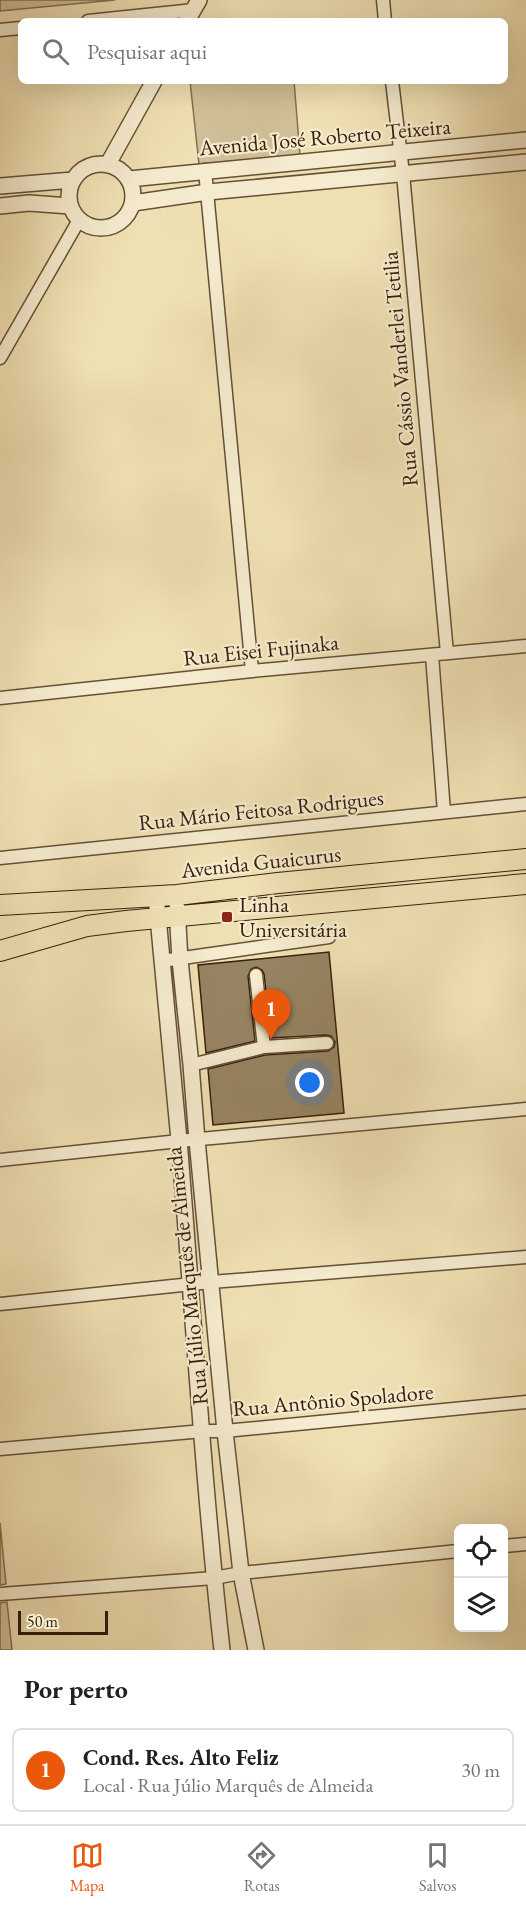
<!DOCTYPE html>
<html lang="pt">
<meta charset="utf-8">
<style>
:root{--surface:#fff;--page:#f6f6f6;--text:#202124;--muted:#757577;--line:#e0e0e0;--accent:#ea580c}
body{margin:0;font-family:"EB Garamond",serif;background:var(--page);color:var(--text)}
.controls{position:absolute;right:18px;bottom:18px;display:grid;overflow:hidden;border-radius:9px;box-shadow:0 6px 24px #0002}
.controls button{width:54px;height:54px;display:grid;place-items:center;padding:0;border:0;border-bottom:2px solid var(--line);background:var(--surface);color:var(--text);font:30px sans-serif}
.scale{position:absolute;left:18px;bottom:15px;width:90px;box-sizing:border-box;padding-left:6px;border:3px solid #37200c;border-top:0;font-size:16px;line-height:21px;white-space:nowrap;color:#37200c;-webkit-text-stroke:4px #f5ebce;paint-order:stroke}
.you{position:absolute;left:310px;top:1083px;width:21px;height:21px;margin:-15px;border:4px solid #fff;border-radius:50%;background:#1a73e8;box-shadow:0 0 0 9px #1a73e833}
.badge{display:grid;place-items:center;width:39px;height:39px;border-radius:50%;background:var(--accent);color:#fff;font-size:20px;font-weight:700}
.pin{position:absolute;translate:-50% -50px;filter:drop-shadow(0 2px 3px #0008)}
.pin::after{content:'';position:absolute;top:32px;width:21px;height:18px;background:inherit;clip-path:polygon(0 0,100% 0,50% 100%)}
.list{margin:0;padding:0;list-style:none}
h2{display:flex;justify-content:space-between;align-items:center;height:78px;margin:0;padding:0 24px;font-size:26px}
h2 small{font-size:20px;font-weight:400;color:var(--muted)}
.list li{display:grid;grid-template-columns:39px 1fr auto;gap:18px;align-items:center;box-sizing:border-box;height:84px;margin:0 12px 12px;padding:0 12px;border:2px solid var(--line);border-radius:9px}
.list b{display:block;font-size:22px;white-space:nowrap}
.list p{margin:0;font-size:20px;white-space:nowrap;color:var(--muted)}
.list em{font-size:20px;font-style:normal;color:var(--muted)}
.icon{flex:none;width:33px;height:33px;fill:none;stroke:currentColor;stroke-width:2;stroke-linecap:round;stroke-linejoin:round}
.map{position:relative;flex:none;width:526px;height:1650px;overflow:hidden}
.search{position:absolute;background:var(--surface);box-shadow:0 6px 24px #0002;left:18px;right:18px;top:18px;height:66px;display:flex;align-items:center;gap:15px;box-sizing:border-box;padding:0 21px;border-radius:9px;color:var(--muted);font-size:22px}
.sheet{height:174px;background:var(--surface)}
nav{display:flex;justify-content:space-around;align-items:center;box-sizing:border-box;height:84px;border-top:2px solid var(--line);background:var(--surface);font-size:16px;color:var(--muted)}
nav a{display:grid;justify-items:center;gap:3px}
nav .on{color:var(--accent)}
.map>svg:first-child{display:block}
.green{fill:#d0bf97;stroke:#847052;stroke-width:1.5}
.building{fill:#978463;stroke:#37200c;stroke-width:1.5}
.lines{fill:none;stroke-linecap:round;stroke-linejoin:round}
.minor-casing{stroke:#655036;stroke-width:15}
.tertiary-casing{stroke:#655036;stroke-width:18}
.primary-casing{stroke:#37200c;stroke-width:22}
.minor{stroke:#f5ebce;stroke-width:12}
.tertiary{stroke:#f5ebce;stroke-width:15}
.primary{stroke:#efe0b3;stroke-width:20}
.poi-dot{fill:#8f2418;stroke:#f5ebce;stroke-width:2}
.labels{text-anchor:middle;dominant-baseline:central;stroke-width:4.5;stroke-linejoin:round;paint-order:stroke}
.street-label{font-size:22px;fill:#37200c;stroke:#f5ebce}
.poi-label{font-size:22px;fill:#37200c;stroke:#f5ebce;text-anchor:start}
</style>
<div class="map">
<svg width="526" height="1650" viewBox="0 0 526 1650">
<rect width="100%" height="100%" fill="#efe0b3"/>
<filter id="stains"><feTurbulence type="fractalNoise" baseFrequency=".00333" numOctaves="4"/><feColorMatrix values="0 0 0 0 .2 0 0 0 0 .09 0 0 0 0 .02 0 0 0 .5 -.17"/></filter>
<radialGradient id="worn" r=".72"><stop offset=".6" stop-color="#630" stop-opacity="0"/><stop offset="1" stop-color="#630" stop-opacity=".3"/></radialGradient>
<path class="green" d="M0 0H115L0 11Z
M190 81H294L300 155 199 164Z
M0 1523 6 1584 0 1585Z
M7 1602 12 1650H0V1603Z"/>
<path class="building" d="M329 952 344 1113 213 1125 208 1069 265 1055 328 1051 334 1047 335 1042 331 1036 326 1035 271 1038 264 974 262 970 256 967 251 969 248 976 255 1041 206 1053 198 965Z"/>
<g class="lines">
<g class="minor-casing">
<path id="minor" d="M383 0 385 21
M88 21 194 10
M0 30 21 28
M392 81 403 174 447 653
M205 170 252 671
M0 358 79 220
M432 655 444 812
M0 698 252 671 526 646
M0 858 526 804
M162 961 329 937
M256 975 264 1047
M191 1065 264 1047 327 1043
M0 1160 179 1141 526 1109
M0 1304 211 1282 526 1257
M0 1449 203 1431H225L526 1402
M504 1546 526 1544
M0 1594 214 1578 241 1573 458 1551"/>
</g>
<g class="tertiary-casing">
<path id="tertiary" d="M187 21 199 0
M69 196a32 32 0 1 1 64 0a32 32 0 1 1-64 0Z
M108 164 154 81
M129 179 526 140
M0 186 73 180
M133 203 208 192 526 162
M0 206 29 203 70 206
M156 896C163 978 172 1059 179 1140 193 1310 203 1480 222 1650
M177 908 180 960 191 1065 197 1140 225 1431 241 1573 256 1650"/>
</g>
<g class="primary-casing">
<path id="primary" d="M0 905 177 895 278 883 526 859
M0 951 87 926 126 921 526 884"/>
</g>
<use href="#minor" class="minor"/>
<use href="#tertiary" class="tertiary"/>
<use href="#primary" class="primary"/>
</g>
<rect class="poi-dot" x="221" y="911" width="12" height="12" rx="3"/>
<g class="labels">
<g class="street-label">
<text transform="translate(325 137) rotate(-5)">Avenida José Roberto Teixeira</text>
<text transform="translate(400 369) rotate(-95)">Rua Cássio Vanderlei Tetilia</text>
<text transform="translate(261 650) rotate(-6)">Rua Eisei Fujinaka</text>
<text transform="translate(261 810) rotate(-6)">Rua Mário Feitosa Rodrigues</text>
<text transform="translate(261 862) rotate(-6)">Avenida Guaicurus</text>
<text transform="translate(187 1276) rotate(-96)">Rua Júlio Marquês de Almeida</text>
<text transform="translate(333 1400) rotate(-5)">Rua Antônio Spoladore</text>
</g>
<g class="poi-label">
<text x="239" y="904">Linha<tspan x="239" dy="25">Universitária</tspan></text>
</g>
</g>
<rect width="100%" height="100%" filter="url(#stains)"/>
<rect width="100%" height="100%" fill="url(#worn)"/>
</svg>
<div class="controls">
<button><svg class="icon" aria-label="locate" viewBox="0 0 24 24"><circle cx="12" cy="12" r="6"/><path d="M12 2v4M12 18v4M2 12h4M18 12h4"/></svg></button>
<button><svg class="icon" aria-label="layers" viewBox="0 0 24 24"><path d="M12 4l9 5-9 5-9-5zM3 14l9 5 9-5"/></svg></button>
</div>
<div class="scale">50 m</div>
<div class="you"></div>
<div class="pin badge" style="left:271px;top:1039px">1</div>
<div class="search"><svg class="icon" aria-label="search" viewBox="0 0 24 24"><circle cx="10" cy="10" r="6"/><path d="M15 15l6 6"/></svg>Pesquisar aqui</div>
</div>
<section class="sheet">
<h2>Por perto<small></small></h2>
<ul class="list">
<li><span class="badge">1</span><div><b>Cond. Res. Alto Feliz</b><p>Local · Rua Júlio Marquês de Almeida</p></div><em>30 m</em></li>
</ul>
</section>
<nav>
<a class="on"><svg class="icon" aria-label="map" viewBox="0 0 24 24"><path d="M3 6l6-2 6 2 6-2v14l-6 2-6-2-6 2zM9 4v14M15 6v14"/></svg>Mapa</a>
<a><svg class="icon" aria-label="directions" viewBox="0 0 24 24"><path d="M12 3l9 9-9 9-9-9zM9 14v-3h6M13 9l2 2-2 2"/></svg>Rotas</a>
<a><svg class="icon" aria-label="saved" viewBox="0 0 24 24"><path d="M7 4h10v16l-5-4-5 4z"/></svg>Salvos</a>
</nav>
